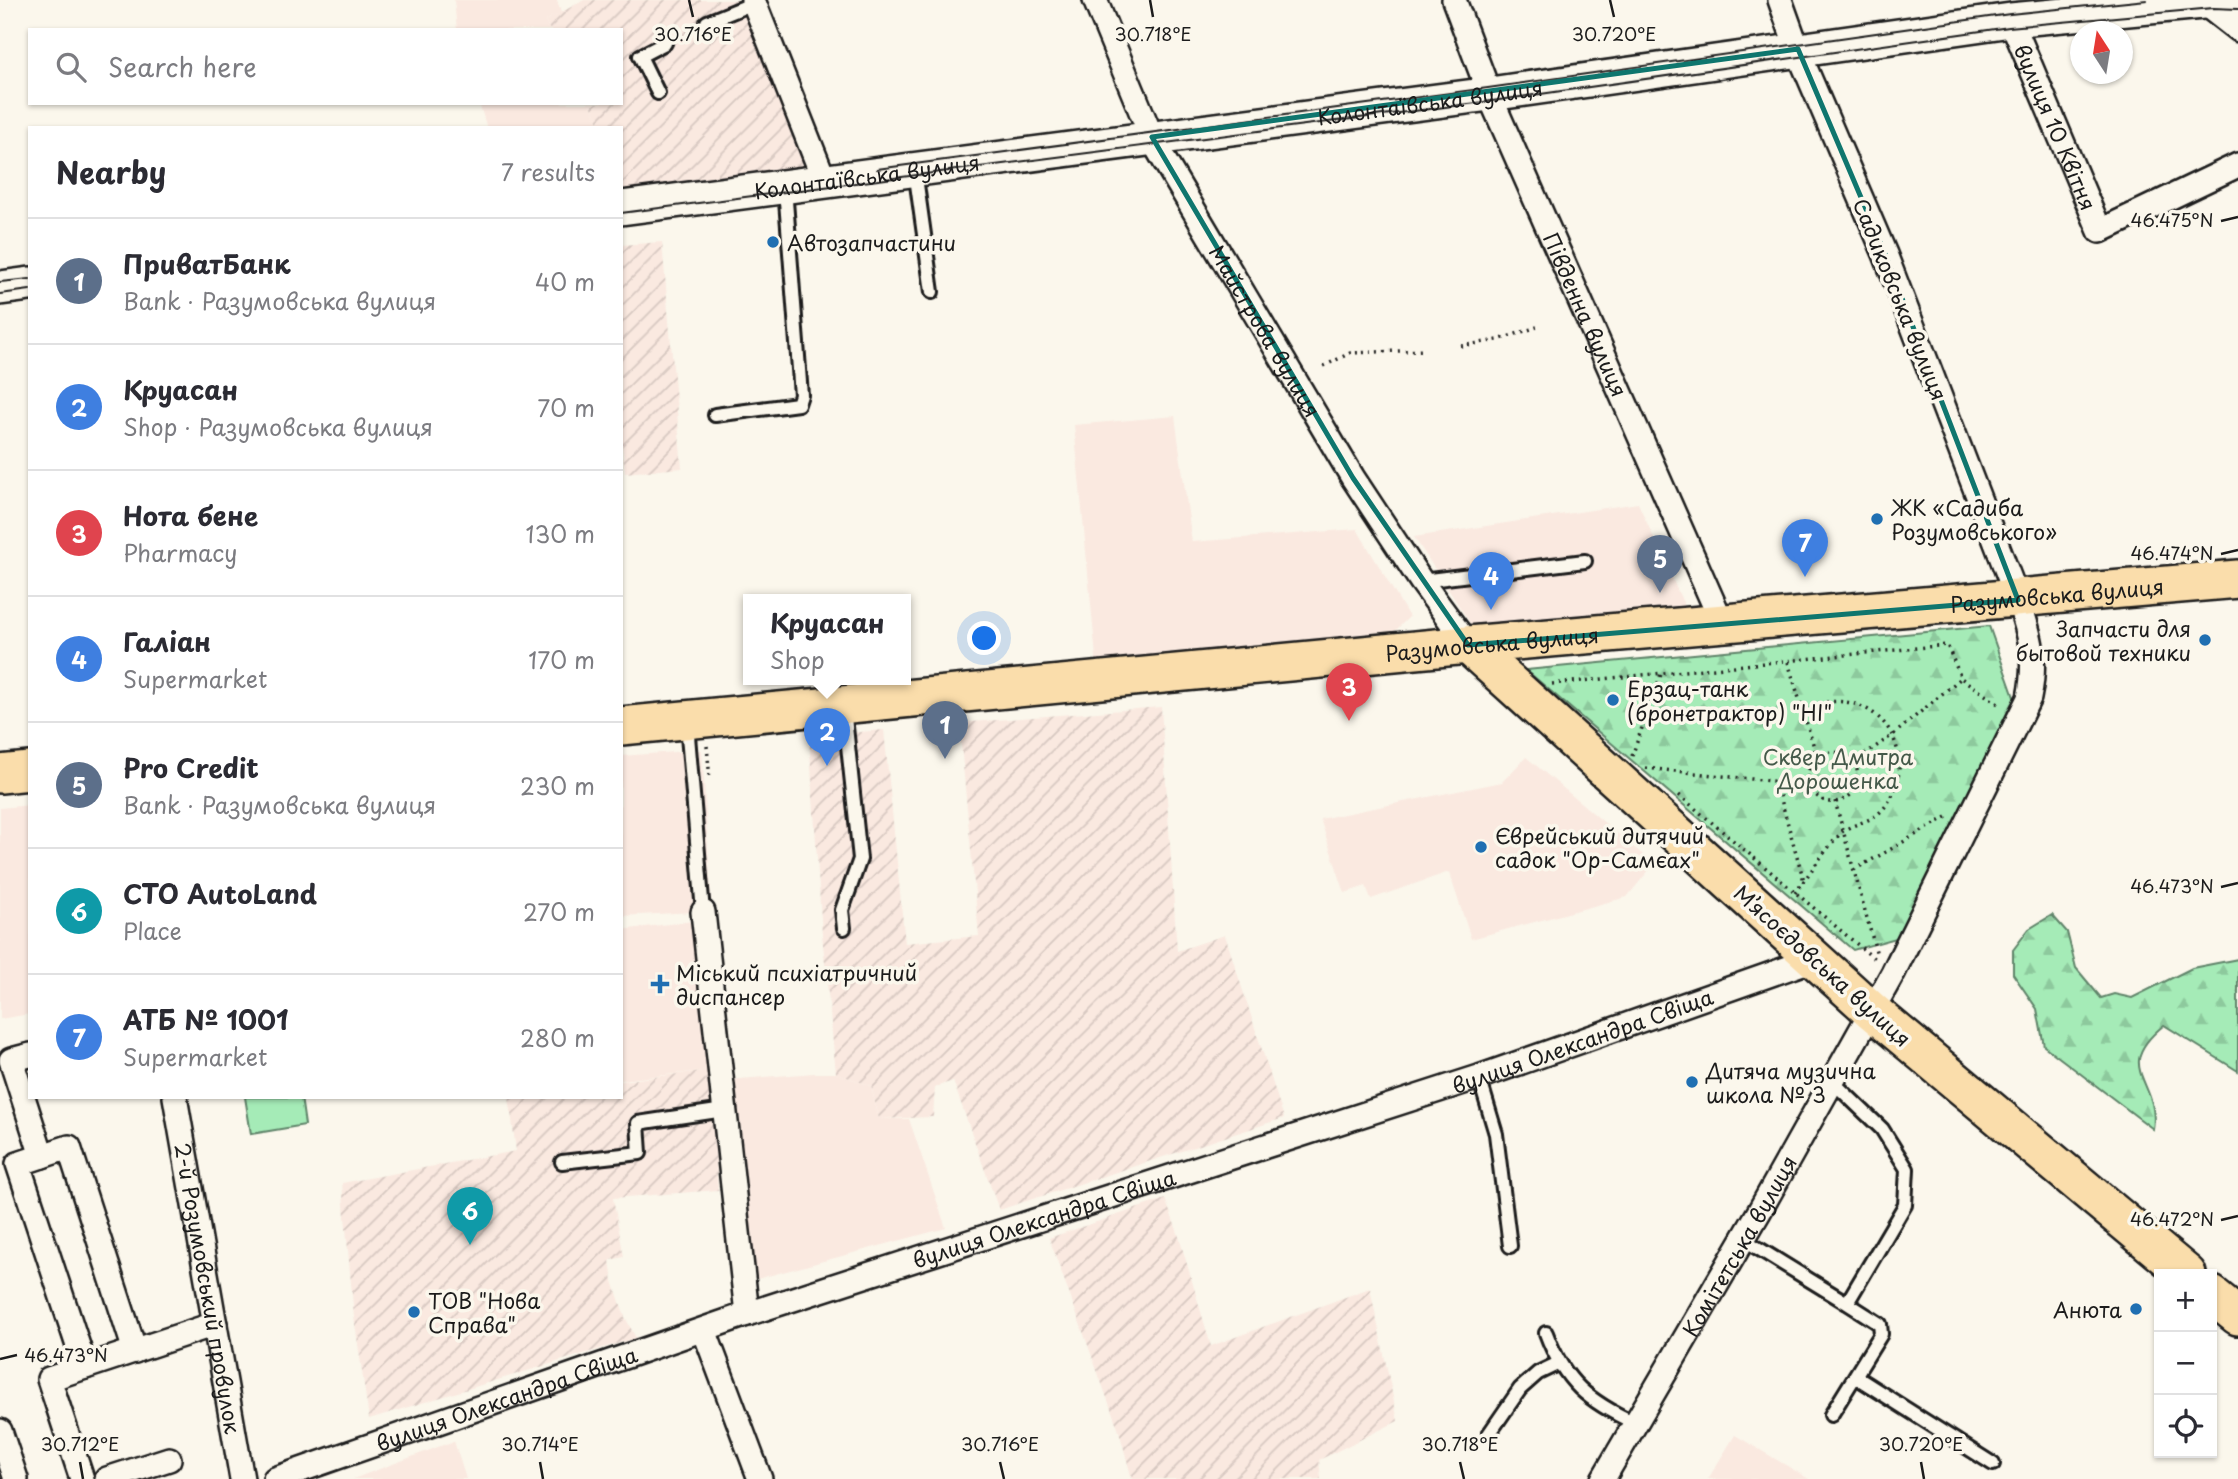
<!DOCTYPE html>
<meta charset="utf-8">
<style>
:root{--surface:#fff;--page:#f7f7f7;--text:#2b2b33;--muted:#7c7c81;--line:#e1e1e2;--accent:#2563eb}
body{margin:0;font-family:"Playpen Sans",sans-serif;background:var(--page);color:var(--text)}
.controls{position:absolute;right:21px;bottom:21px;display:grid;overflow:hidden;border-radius:0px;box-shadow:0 2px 5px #0004}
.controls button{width:63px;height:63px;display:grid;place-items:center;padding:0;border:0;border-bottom:2px solid var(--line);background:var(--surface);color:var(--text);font:35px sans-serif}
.compass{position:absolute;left:2070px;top:21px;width:63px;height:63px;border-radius:50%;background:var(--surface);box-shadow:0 2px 5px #0004;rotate:348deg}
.you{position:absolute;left:985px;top:639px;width:24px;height:24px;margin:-18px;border:5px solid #fff;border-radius:50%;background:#1a73e8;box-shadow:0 0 0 10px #1a73e833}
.badge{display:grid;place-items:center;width:46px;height:46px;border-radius:50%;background:var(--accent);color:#fff;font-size:23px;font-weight:700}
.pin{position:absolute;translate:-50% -58px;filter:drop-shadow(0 2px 4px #0008)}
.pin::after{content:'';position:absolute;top:37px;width:24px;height:21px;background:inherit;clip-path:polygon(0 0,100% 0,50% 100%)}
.popup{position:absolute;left:743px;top:594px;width:168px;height:91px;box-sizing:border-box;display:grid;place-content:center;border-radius:0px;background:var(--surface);filter:drop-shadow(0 2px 5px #0005);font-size:23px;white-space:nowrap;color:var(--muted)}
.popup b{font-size:26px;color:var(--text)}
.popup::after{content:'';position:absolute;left:50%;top:100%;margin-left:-14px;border:14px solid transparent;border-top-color:var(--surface)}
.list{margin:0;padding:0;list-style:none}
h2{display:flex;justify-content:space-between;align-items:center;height:91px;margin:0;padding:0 28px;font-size:30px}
h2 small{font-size:23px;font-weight:400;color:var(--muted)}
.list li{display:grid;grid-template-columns:46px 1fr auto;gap:21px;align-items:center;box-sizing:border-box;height:126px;padding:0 28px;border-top:2px solid var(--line)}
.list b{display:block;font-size:26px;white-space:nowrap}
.list p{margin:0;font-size:23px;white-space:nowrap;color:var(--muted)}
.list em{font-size:23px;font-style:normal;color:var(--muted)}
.icon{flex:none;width:38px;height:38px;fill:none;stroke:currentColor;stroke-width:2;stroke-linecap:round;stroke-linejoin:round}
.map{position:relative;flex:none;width:2238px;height:1479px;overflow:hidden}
.search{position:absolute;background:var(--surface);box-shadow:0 2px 5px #0004;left:28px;top:28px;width:595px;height:77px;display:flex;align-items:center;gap:18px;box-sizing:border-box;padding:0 24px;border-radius:0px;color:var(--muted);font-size:26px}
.panel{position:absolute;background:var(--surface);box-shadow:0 2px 5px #0004;left:28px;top:126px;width:595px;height:973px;border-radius:0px}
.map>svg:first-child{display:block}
.built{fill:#fae9e0}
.industrial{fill:url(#industrial-furrows)}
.forest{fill:url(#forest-firs);stroke:#60846a;stroke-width:2}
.park{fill:#a5ebb7;stroke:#60846a;stroke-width:2}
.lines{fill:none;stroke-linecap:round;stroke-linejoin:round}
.service-casing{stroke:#1c1c1c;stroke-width:18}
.minor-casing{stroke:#1c1c1c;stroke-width:28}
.secondary-casing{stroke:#1c1c1c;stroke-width:38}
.primary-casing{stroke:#1c1c1c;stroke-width:42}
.path{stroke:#1c1c1c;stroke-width:3.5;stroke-dasharray:2 5;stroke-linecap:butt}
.service{stroke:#fbf7ec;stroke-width:12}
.minor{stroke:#fbf7ec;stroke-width:23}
.secondary{stroke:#fbf7ec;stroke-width:33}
.primary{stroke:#faddab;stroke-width:37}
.tram{stroke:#1c1c1c;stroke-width:2}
.marked{fill:none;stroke:#0f766e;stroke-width:5;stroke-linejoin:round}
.ticks{fill:none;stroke:#1c1c1c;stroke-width:2.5}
.poi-dot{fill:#1f6fb2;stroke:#fbf7ec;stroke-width:2.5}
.labels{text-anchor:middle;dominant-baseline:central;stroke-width:7;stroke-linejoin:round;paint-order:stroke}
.street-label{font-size:21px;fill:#1c1c1c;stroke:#fbf7ec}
.poi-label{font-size:21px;fill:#1c1c1c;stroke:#fbf7ec;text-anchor:start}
.park-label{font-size:21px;fill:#455a4a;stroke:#fbf7ec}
.ticks-label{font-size:18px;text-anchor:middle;fill:#1c1c1c;stroke:#fbf7ec;stroke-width:7;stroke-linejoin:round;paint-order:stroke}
</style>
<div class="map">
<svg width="2238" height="1479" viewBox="0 0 2238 1479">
<defs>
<pattern id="industrial-furrows" width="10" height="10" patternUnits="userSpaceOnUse" patternTransform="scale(1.75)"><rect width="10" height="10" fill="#fae9e0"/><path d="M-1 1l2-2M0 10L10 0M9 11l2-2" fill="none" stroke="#d6c7c0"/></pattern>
<pattern id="forest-firs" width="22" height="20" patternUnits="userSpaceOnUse" patternTransform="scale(1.75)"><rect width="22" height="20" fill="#a5ebb7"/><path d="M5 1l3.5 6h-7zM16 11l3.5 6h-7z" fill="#8dc99d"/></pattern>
</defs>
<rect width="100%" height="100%" fill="#fbf7ec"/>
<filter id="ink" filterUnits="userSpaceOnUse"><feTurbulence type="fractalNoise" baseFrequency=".0143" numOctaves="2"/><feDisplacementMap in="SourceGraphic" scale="14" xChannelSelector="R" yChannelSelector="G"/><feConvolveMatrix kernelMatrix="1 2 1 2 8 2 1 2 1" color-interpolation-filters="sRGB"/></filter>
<g filter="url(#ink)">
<path class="built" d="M454 0H557L561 13 545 21 550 30H457Z
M479 103H590L602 128H487Z
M1175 416 1192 542 1357 529 1409 617 1392 634 1097 668 1074 425Z
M1638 503 1685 607 1474 629 1414 537Z
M702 750 712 911 621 916V756Z
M1526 757 1654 864 1627 897 1471 939 1449 872 1371 899 1366 886 1345 893 1320 819 1502 782Z
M30 805V1014L0 1019V808Z
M693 921 710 1070 621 1080V930Z
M815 1073H836L871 1086 879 1119H909L946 1228 742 1283 726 1080Z
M1735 1435 1794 1470 1809 1479H1708Z
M454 1441 466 1479H353Z"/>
<path class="industrial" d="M584 0H751L811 167 621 194V128H602L590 103H621V30H550L545 21Z
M662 242 682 468 625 473 621 433V245Z
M1161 707 1177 951 1225 935 1284 1118 999 1210 953 1081 935 1087 933 1117 879 1119 871 1086 836 1073 822 934 809 736 884 730 905 943 979 936 959 723Z
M710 1070 718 1190 613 1198 624 1257 610 1260 613 1281 625 1317 636 1338 369 1419 354 1317 342 1183 516 1151 509 1097H621V1081Z
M1165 1199 1177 1230 1211 1346 1370 1288 1398 1421 1319 1460 1321 1479H1132L1119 1431 1049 1238Z"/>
<path class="forest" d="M1989 626 2015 700 1900 937 1853 950 1526 670Z
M2052 915 2067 932 2076 968 2101 998 2114 994 2132 998 2192 968 2238 959V1071L2164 1025C2110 1069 2161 1080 2153 1129L2044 1046 2037 1009 2013 974V950L2029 929Z"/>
<path class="park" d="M245 1097H301L305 1125 251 1134Z"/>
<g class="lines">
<g class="service-casing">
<path id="service" d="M707 22 754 3
M658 93 640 56 665 43
M915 170 932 292
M715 415 798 404 801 395 785 188
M1421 581 1585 561
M687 724 703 912
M844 928 842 910 860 859 844 708
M1479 1077 1496 1134 1510 1246
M562 1162 640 1153 638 1123 724 1110
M1743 1239 1847 1303 1905 1205 1907 1169 1882 1129 1832 1081
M1546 1333C1564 1382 1589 1402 1635 1423
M1856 1377 1993 1464
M1831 1415 1881 1334 1880 1324 1847 1303
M1489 1434 1520 1389 1538 1373 1559 1363"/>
</g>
<g class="minor-casing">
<g id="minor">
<path d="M753 0 825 182"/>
<path id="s1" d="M1095 0 1154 143 1353 478 1421 581 1468 645"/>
<path id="s2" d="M1454 0 1492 101 1723 625"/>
<path d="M2202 2 2238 30"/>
<path id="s3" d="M2011 20 2100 231 2238 165"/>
<path d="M703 912 747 1314"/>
<path d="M30 1055 11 1060 42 1156"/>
<path id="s4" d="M175 1097 242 1479"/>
<path d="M704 1330 760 1479"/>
<path d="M85 1367 18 1164 69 1147 135 1351"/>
<path d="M0 1431 16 1479"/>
<path d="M82 1479 49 1379 215 1324"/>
<path d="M107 1479 169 1459"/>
<path id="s5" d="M275 1479 747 1314 1479 1077 1814 959"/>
<path id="s6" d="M1603 1479 1759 1212 1893 973 2029 698C2037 659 2031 637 2018 600L1885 254 1800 56 1780 0"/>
</g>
</g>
<g class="secondary-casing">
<g id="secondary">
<path id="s7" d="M621 208 1490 94 2011 20 2203 2H2238"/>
<path d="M0 288 30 284"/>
</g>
</g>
<g class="primary-casing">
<g id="primary">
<path d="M1468 645 1872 1011 2187 1274"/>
<path id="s8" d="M621 726 1468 645 2238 579"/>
<path d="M0 774 30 771"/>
<path d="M2212 1295 2238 1316"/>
</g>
</g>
<path class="path" d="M1461 346 1498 340 1537 327
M1324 366 1350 353 1425 350
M1788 662 1817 757
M1552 684 1947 645 1961 678 2001 706
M707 746 710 780
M1808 777a25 25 0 1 1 50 0a25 25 0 1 1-50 0Z
M1632 756 1661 674
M1853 762 1893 735 1961 678
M1646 768 1809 785
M1776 782 1804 881
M1679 795 1877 961
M1835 801 1877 955
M1854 870 1947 817
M1795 893C1810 873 1824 851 1841 833 1850 824 1868 823 1879 813 1906 789 1906 741 1878 717 1855 697 1829 699 1802 708"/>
<use href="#service" class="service"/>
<use href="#minor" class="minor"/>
<use href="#secondary" class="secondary"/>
<use href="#primary" class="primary"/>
<path class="tram" d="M877 169 1488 88 2010 14 2147 0
M621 213 1492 101 2009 27 2213 8 2238 9
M0 282 30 279
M0 294 30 290"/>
</g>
</g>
<path class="marked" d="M1798 49 1885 254 2018 600 1468 645 1353 478 1152 137Z"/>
<path class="ticks" d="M689 0 693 17M1150 0 1153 17M1610 0 1614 17M2221 221 2238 217M2221 554 2238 550M2221 887 2238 883M2221 1220 2238 1216M0 1359 17 1355M80 1462 83 1479M540 1462 543 1479M1000 1462 1004 1479M1460 1462 1464 1479M1921 1462 1924 1479"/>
<g class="poi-dot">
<circle cx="773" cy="242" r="7"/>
<circle cx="1877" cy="519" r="7"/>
<circle cx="2205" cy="640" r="7"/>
<circle cx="1613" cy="700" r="7"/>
<circle cx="1481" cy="847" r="7"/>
<path d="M656.5 973.5h7v7h7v7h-7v7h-7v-7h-7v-7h7z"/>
<circle cx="1692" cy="1082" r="7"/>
<circle cx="2136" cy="1309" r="7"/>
<circle cx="414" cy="1312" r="7"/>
</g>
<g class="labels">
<g class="street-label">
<text stroke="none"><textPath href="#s7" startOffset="816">Колонтаївська вулиця</textPath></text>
<text stroke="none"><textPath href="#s3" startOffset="116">вулиця 10 Квітня</textPath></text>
<text stroke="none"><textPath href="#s7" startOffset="248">Колонтаївська вулиця</textPath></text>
<text transform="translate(1901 299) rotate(68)">Садиковська вулиця</text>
<text stroke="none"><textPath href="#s2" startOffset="341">Південна вулиця</textPath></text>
<text stroke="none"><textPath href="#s1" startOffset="373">Майстрова вулиця</textPath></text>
<text stroke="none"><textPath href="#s8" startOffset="1442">Разумовська вулиця</textPath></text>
<text stroke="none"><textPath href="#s8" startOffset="875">Разумовська вулиця</textPath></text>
<text transform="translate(1823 965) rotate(42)">Мʼясоєдовська вулиця</text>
<text stroke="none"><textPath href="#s5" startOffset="1379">вулиця Олександра Свіща</textPath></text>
<text stroke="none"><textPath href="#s5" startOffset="812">вулиця Олександра Свіща</textPath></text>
<text stroke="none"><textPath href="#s6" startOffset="270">Комітетська вулиця</textPath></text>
<text stroke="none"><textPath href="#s4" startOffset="194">2-й Розумовський провулок</textPath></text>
<text stroke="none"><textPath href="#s5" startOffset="245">вулиця Олександра Свіща</textPath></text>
</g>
<g class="poi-label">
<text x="787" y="242">Автозапчастини</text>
<text x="1891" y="507">ЖК «Садиба<tspan x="1891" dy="24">Розумовського»</tspan></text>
<text x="2191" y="628" text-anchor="end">Запчасти для<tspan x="2191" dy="24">бытовой техники</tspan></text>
<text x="1627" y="688">Ерзац-танк<tspan x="1627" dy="24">(бронетрактор) "НІ"</tspan></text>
<text x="1495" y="835">Єврейський дитячий<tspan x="1495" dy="24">садок "Ор-Самєах"</tspan></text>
<text x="676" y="972">Міський психіатричний<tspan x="676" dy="24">диспансер</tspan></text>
<text x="1706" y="1070">Дитяча музична<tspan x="1706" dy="24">школа № 3</tspan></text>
<text x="428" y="1300">ТОВ "Нова<tspan x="428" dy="24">Справа"</tspan></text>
<text x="2122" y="1309" text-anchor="end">Анюта</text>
</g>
<g class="park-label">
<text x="1838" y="756">Сквер Дмитра<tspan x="1838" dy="24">Дорошенка</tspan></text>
</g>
</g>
<g class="ticks-label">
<text x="693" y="41">30.716°E</text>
<text x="1153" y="41">30.718°E</text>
<text x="1614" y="41">30.720°E</text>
<text x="2172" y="227">46.475°N</text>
<text x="2172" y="560">46.474°N</text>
<text x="2172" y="893">46.473°N</text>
<text x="2172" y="1226">46.472°N</text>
<text x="66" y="1362">46.473°N</text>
<text x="80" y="1451">30.712°E</text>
<text x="540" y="1451">30.714°E</text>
<text x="1000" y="1451">30.716°E</text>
<text x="1460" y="1451">30.718°E</text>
<text x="1921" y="1451">30.720°E</text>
</g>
</svg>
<div class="controls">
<button>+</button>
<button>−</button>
<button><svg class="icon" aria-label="locate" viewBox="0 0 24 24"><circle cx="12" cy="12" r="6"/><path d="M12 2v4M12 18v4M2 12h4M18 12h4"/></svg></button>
</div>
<svg class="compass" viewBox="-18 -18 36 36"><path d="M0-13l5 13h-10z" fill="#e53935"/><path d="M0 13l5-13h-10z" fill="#7c7c81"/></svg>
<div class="you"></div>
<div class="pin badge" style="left:945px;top:759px;background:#5c6f8a">1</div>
<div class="pin badge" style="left:827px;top:766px;background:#3f7fe0">2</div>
<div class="popup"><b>Круасан</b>Shop</div>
<div class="pin badge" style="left:1349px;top:721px;background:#e0444e">3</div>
<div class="pin badge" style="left:1491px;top:610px;background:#3f7fe0">4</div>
<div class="pin badge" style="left:1660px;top:593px;background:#5c6f8a">5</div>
<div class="pin badge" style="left:470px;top:1245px;background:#0f9aa8">6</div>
<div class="pin badge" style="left:1805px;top:577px;background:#3f7fe0">7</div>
<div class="search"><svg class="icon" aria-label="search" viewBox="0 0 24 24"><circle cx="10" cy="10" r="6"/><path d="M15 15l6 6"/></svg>Search here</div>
<section class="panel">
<h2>Nearby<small>7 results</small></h2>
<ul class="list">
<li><span class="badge" style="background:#5c6f8a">1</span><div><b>ПриватБанк</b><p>Bank · Разумовська вулиця</p></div><em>40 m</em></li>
<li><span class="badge" style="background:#3f7fe0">2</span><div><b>Круасан</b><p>Shop · Разумовська вулиця</p></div><em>70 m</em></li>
<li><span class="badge" style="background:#e0444e">3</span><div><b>Нота бене</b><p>Pharmacy</p></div><em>130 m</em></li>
<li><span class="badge" style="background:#3f7fe0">4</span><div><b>Галіан</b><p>Supermarket</p></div><em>170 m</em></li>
<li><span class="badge" style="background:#5c6f8a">5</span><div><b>Pro Credit</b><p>Bank · Разумовська вулиця</p></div><em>230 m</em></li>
<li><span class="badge" style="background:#0f9aa8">6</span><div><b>СТО AutoLand</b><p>Place</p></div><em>270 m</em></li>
<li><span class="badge" style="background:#3f7fe0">7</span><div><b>АТБ № 1001</b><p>Supermarket</p></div><em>280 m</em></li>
</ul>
</section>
</div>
